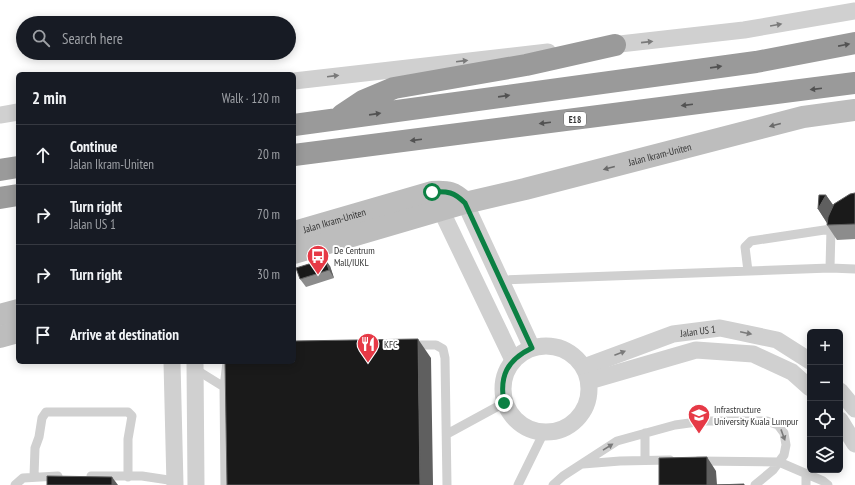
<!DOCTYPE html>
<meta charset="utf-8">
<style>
:root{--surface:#171b24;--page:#20242c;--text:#f1f3f6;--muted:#9ea1a6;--line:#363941}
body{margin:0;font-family:"PT Sans Narrow",sans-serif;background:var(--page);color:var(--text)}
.controls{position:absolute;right:12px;bottom:12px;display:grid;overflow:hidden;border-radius:6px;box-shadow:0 2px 10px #0003}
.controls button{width:36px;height:36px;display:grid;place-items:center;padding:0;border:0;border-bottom:1px solid var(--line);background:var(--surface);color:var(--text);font:20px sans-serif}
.stop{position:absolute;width:12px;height:12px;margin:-9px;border:3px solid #0b8043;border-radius:50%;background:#fff}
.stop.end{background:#0b8043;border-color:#fff;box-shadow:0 1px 4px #0008}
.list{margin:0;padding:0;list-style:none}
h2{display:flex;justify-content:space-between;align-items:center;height:52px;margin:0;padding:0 16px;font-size:17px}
h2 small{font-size:13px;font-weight:400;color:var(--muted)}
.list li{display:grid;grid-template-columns:26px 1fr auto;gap:12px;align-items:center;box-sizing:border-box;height:60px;padding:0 16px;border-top:1px solid var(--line)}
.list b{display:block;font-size:15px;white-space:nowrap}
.list p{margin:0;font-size:13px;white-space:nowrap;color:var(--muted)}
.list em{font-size:13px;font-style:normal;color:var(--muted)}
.icon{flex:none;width:22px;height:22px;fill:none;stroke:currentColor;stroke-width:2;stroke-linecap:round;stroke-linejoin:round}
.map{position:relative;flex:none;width:855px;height:485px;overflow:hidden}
.search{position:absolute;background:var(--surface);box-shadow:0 2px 10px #0003;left:16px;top:16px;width:280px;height:44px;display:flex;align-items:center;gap:10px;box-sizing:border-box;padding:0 14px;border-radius:22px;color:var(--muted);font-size:15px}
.panel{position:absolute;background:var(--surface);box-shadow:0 2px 10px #0003;left:16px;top:72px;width:280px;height:292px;border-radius:6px}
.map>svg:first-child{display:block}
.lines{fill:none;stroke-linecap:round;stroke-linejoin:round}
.service{stroke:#d0d0d0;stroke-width:9}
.minor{stroke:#d0d0d0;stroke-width:17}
.secondary{stroke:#bdbdbd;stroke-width:22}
.motorway{stroke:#9a9a9a;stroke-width:22}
.wall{fill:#8c8c8c}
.shaded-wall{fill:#5f5f5f}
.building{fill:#1a1a1a;stroke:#5f5f5f}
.oneway{fill:#7a7a7a}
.oneway2{fill:#525252}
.oneway3{fill:#6a6a6a}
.route{stroke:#0b8043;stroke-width:5}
.labels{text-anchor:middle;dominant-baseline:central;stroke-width:4;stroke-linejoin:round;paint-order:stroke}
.shield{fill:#fff;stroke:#707070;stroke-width:1}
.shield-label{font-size:9px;font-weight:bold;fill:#333}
.street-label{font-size:10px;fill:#333;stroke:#fff}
.poi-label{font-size:10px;fill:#333;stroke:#fff;text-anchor:start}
</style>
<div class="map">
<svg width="855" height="485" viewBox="0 0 855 485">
<rect width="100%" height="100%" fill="#fff"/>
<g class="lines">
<path class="service" d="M830 268 831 229 833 225
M748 271 745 247 751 241 831 229
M501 280 830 268 855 269
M409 345H436L443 349 445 358 447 485
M195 369 224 387
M447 434 504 403
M645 460V433
M698 461 779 462 823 481 828 485
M583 464 620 461 670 460
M806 474V485
M34 476 35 448 39 437 42 418 46 412H128L132 416 128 439V477
M91 476H142L175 481
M15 485 23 478 58 476
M225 485 224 387 227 362
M518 485 544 432
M553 485 563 476 617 441 675 425 704 421H767L778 425 784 433 786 445 784 455 773 470 755 485"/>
<g class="minor">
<path d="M602 46 744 30 855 11"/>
<path d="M294 81 548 52"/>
<path d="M0 115 18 112"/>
<path d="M465 203 532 348"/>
<path d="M441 210 513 360"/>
<circle cx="546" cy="389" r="43"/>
<path d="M172 362 175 485"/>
<path d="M195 362 196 485"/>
<path id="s1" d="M584 367 673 334 720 328 777 340 810 361"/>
<path d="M589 381 696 350 753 354 792 372 810 388"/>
<path d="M840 391 855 409"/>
<path d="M840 420 855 444"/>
</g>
<g class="secondary">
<path id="s2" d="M294 232 432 192C448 191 454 192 465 203"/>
<path id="s3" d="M294 253 465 203 525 189 803 117 855 110"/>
<path d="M0 315 18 310"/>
<path d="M0 337 18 332"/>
</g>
<path class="motorway" d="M342 115 363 101 394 88 526 65 615 45
M294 125 756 62 855 43
M294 155 855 83
M0 170 18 167
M0 198 18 195"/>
</g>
<path class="wall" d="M855 193V239L837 240 827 225V223L818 209 826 195 833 205Z
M330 266 334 278 306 287 300 279Z"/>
<path class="shaded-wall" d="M826 195 836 209 827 223 818 209Z
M325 259 330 266 334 278 329 270Z
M418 339 431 358 433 485H420Z
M707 457 716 471 717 485H707Z
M112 477 118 485H112Z"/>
<path class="building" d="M855 193V224L827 225 828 217 834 204 850 194Z
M819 195H826L818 209Z
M325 259 329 270 300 279 296 268Z
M418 339 420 485H227L225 362H294V341Z
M707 457V485H659V458Z
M47 476 112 477V485H47Z
M744 484V485H715Z"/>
<defs><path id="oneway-solid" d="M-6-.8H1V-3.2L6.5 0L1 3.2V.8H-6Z"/></defs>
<g class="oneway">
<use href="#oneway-solid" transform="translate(776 25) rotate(-10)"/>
<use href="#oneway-solid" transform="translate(647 42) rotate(-6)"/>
<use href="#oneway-solid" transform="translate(462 61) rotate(-7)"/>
<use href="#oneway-solid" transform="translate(333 76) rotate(-7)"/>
<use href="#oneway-solid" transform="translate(746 333) rotate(12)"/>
<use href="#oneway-solid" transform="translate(620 353) rotate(-21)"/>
<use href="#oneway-solid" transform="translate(783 435) rotate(70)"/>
<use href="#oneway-solid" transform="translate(608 447) rotate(-32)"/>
</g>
<g class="oneway2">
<use href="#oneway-solid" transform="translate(844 45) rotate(-11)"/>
<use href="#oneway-solid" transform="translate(716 67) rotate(-8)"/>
<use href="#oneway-solid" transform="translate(816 89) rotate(173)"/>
<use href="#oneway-solid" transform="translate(504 96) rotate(-8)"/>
<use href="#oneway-solid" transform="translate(687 105) rotate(173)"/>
<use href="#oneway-solid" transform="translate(375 114) rotate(-8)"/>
<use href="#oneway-solid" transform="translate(545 123) rotate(173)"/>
<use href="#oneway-solid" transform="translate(416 140) rotate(173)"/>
</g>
<g class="oneway3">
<use href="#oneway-solid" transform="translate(775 125) rotate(165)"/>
<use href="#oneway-solid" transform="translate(609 168) rotate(165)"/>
</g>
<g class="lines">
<path class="route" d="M432 192C448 191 454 192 465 203L532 348C507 360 499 376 504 403"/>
</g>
<defs>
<g id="bus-pin" transform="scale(1.15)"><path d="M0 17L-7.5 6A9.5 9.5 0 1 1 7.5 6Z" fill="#e63946" stroke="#fff"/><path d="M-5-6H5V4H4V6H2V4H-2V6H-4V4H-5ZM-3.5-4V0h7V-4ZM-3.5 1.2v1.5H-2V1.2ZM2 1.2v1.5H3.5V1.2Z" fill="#fff"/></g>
<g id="restaurant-pin" transform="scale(1.15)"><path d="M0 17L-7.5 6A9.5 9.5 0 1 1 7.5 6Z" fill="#e63946" stroke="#fff"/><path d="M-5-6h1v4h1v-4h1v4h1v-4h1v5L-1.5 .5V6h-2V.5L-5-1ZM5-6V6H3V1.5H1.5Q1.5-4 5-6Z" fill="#fff"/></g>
<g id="university-pin" transform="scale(1.15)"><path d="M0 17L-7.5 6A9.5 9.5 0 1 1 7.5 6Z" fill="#e63946" stroke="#fff"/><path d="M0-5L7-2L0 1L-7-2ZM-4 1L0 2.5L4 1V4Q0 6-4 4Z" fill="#fff"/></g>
</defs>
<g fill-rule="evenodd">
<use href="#bus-pin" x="318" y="256"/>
<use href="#restaurant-pin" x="368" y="344"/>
<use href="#university-pin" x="699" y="415"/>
</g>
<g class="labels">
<rect class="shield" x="564" y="112" width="22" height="14" rx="3"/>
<g class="shield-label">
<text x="575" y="119">E18</text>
</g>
<g class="street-label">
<text stroke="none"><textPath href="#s3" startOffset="379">Jalan Ikram-Uniten</textPath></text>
<text stroke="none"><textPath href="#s2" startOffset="42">Jalan Ikram-Uniten</textPath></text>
<text stroke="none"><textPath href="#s1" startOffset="120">Jalan US 1</textPath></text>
</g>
<g class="poi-label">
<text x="334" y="250">De Centrum<tspan x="334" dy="12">Mall/IUKL</tspan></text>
<text x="384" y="344">KFC</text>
<text x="714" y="409">Infrastructure<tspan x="714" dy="12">University Kuala Lumpur</tspan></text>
</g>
</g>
</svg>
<div class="controls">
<button>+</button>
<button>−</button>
<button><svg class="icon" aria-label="locate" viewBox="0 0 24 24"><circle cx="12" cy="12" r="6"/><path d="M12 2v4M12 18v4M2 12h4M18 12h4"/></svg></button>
<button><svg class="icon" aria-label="layers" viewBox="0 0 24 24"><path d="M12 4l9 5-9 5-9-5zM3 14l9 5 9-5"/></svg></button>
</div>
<div class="stop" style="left:432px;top:192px"></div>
<div class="stop end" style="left:504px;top:403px"></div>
<div class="search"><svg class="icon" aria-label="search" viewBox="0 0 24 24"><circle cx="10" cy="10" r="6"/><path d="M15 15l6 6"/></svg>Search here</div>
<section class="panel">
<h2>2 min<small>Walk · 120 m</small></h2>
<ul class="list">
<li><svg class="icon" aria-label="ahead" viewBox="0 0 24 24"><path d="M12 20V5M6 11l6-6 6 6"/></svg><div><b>Continue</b><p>Jalan Ikram-Uniten</p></div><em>20 m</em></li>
<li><svg class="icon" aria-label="right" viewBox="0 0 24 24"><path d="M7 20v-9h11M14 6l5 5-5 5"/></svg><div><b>Turn right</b><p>Jalan US 1</p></div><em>70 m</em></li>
<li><svg class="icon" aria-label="right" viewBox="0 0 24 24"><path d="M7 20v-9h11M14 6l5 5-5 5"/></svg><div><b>Turn right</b></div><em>30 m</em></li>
<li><svg class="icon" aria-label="arrive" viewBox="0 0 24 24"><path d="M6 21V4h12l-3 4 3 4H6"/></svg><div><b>Arrive at destination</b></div></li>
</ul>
</section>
</div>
